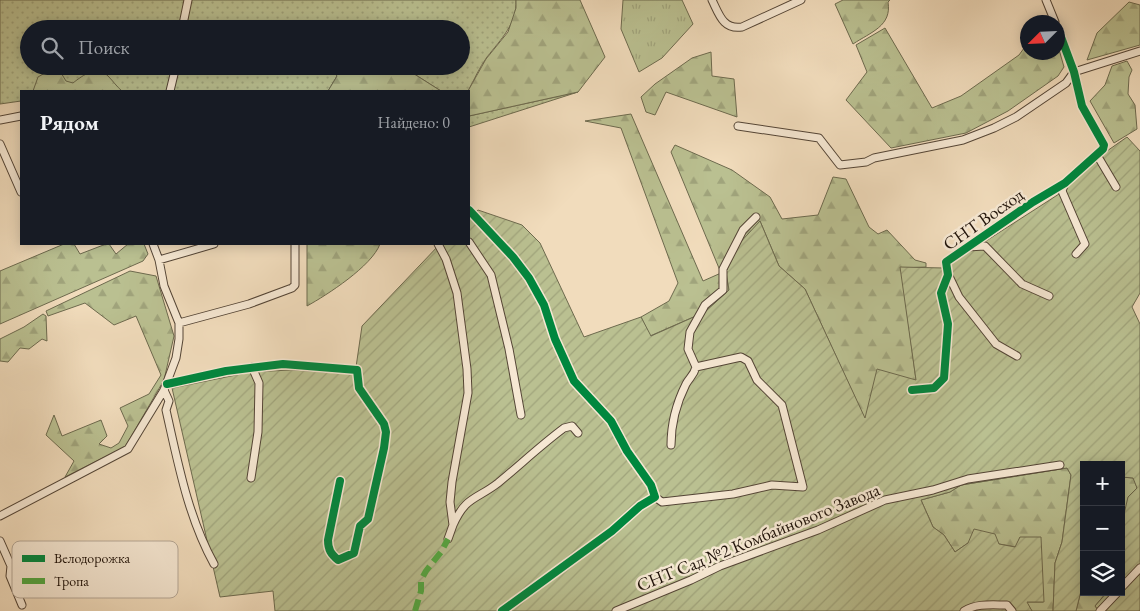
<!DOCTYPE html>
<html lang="ru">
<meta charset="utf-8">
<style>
:root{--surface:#171b24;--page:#20242c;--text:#f1f3f6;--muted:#9ea1a6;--line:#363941}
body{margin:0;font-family:"EB Garamond",serif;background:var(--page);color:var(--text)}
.controls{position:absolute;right:15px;bottom:15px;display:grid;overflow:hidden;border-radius:0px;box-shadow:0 2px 12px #0003}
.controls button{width:45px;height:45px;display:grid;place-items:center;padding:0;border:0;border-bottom:1px solid var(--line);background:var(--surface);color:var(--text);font:25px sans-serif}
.compass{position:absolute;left:1020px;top:15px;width:45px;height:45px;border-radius:50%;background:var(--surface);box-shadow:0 2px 12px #0003;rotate:246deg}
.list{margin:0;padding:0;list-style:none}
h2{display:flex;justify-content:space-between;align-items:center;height:65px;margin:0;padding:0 20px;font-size:21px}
h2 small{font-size:16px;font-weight:400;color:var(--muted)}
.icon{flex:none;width:28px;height:28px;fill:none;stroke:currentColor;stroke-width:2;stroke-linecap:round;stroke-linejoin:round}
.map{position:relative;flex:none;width:1140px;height:611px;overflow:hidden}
.search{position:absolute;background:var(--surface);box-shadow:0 2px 12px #0003;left:20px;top:20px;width:450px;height:55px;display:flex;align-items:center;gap:12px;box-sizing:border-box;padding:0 18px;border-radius:28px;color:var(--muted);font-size:19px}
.panel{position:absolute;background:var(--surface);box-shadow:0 2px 12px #0003;left:20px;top:90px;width:450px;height:155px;border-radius:0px}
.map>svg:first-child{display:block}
.grass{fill:url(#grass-dots);stroke:#6d6a4e}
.forest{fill:url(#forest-firs);stroke:#6d6a4e}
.park{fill:url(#park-tufts);stroke:#6d6a4e}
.garden{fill:url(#garden-furrows);stroke:#6d6a4e}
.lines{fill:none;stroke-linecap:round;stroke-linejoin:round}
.minor-casing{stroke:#544536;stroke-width:9}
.minor{stroke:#f6e8d3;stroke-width:7}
.quiet{stroke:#52a841;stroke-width:6;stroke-dasharray:12 6;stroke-linecap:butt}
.cycleway-casing{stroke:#f6e8d3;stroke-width:11}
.cycleway{stroke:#00873e;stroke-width:8}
.labels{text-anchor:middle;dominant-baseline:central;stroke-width:5;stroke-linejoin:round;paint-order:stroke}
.street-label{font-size:18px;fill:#20130a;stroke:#f6e8d3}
.key{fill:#f6e8d3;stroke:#b6a897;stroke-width:1}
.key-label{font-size:14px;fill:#20130a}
</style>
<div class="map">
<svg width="1140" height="611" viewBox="0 0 1140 611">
<defs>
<pattern id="grass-dots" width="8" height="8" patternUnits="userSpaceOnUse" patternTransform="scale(1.25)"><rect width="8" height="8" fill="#bac091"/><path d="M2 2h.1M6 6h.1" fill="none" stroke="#a0a47c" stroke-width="1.8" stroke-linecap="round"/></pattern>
<pattern id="forest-firs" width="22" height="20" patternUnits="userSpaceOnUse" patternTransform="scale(1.25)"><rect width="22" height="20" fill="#bac091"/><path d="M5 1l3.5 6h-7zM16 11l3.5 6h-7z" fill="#a0a47c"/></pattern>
<pattern id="park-tufts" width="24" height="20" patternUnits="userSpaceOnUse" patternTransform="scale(1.25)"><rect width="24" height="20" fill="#bac091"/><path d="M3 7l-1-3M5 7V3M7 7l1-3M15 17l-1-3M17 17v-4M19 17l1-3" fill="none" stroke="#a0a47c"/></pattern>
<pattern id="garden-furrows" width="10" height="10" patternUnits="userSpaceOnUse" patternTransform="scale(1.25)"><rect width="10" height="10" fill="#bac091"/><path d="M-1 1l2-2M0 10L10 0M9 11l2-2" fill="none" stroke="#a0a47c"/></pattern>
</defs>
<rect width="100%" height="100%" fill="#f1dcbc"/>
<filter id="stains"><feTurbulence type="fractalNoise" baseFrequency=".004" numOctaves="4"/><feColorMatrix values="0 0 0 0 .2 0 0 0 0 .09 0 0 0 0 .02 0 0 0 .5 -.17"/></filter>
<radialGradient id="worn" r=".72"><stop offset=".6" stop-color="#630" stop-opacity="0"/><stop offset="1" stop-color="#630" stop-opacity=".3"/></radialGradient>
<path class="grass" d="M0 0H516C517 24 501 39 487 57 479 68 474 80 468 91H441L411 72 398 66H461V29H360L332 22 325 29H29V66H330L337 76 328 91H21V101L0 104Z
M578 92 469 127V116Z"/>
<path class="forest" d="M516 0H580L605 57 578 92 469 116 468 91 486 59 508 32 516 8Z
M843 0H890L888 2C892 26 871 32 853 44L835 4Z
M1129 2 1140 5V45L1087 60 1097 33Z
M885 28 932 108 961 96 1019 55 1027 44 1028 52H1058V46L1064 67 1058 76 1008 111 966 133 891 148 846 100 867 72 856 45Z
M711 52 712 76 734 79 737 117 666 92 655 115 646 112 641 97 655 84 692 58Z
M1127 61 1132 70 1129 77 1128 94 1135 105 1137 129 1114 143 1090 101 1105 85 1112 66Z
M330 66H398L411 72 441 91H328L337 76Z
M55 67 58 68 66 81 73 83C83 75 97 65 108 76 113 81 117 87 122 91H33L38 77Z
M631 114 703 281 721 273 671 152 675 145 732 170 770 197 782 219 818 215 833 177 846 179 869 227 878 234 887 230 915 260 926 263V267L901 268 916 380 865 419 805 289 779 266 760 221 726 272 729 290 705 312 650 336 641 317 669 301 678 283 621 128 585 121Z
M64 244H74L80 254 106 244H109L116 254 128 244H144L148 254 143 261 0 324V271Z
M307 244H380C372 266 327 295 307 306Z
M130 271 156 276 174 336 164 380 125 447 65 477 74 461 46 435 54 415 62 436 101 420 107 436 99 444 111 448 119 443 128 426 120 408 149 394 161 375 136 316 114 325 85 303 48 316 46 311Z
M43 314 46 316 47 341 42 339 29 349 20 348 8 362 0 361V339L24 327Z
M1067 468 1071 475 1062 542 1055 563 1053 611H1032L1026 602H1043L1020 537 1016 547 999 544 968 543 955 552 944 535 933 527 921 500 950 492 961 485Z
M1121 477 1134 478 1137 488 1121 527Z
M1084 579V592H1107L1095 606 1099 611H1076Z"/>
<path class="park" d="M623 0H682L693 24 662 58 639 72 621 29Z"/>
<path class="garden" d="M1127 137 1140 151V293L1132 307 1140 324V611H1099L1095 606 1107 592H1121V527L1128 497 1137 488 1133 478 1121 477V465H1084V579L1076 611H1053L1055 563 1062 542 1071 475 1067 468 961 485 950 492 921 500 933 527 944 535 955 552 968 543 974 529 995 534 999 544 1015 547 1020 537H1041L1044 602H1027L1032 611H275L273 591 220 597 172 388 251 372 291 370 355 374 362 326 440 244H469V218L478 210 522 225 540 243 584 337 641 317 651 336 705 312 729 290 726 272 736 247 760 221 779 266 805 289 865 418 877 369 916 380 900 267 944 268 1059 194 1107 151Z"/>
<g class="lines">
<g class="minor-casing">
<path id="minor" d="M712 0C719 14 723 30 742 27L801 0
M1046 0 1055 22
M182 29 188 0
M170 91 176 66
M0 120 21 116
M738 126 819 138 840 165 866 162 874 158 963 140 994 128 1016 117 1066 83 1074 72 1140 51
M0 144 21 192
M1097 155 1116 187
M1065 183 1062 191 1085 244 1076 254
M469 210 513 257 529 278 544 305 555 339 574 381 611 421 627 451 651 485 655 497 640 506 612 531 502 611
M469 242 491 275 509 349 521 415
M438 244 446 259 457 293 467 369 468 393 452 482 450 502 453 525 448 539
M967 247 985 246 1022 284 1049 296
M159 260 214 244
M947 272 959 297 996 344 1017 356
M179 323 249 304 292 288 295 285V244
M167 384 226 371 283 364 357 370 359 388 384 424 386 432 384 448 368 519 360 526 354 553 338 560C331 554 328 550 328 540L340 481
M164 390 169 401 166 410C178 463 188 517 214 564
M912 390 934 388 944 378 948 324 941 293 948 275 946 262 1033 202 1065 183 1103 149 1104 145 1082 106 1074 72 1058 29
M671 445C671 422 676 404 686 384 690 377 694 375 696 367L688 349 690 332 705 305 723 290V269L743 230 756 217
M251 478 258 432 259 383 252 367
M655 497 662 502 733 494 772 485 803 487 782 405 757 380 748 361 741 357 696 367
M0 516 128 449 164 390 176 358 179 339V323L164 286 159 260 153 244
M453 525C466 496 476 500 498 483 520 465 541 445 564 428L572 426 578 433
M0 541 11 566 10 576 22 605
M1121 588 1140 568
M616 611 691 580 720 566 818 530 885 500 933 490 968 479 1060 465
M964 611C977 603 992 605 1007 605L1012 611
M1100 611 1118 592"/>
</g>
<use href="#minor" class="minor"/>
<path class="quiet" d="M415 611 421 591V580L426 571 441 552 448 539"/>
<g class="cycleway-casing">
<path id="cycleway" d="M469 210 513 257 529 278 544 305 555 339 574 381 611 421 627 451 651 485 655 497 640 506 612 531 502 611
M167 384 226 371 283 364 357 370 359 388 384 424 386 432 384 448 368 519 360 526 354 553 338 560C331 554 328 550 328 540L340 481
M912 390 934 388 944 378 948 324 941 293 948 275 946 262 1033 202 1065 183 1103 149 1104 145 1082 106 1074 72 1058 29"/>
</g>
<use href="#cycleway" class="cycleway"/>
</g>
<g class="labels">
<g class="street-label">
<text transform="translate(983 219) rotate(-35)">СНТ Восход</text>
<text transform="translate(758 537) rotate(-22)">СНТ Сад №2 Комбайнового Завода</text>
</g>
</g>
<rect x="12" y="541" width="166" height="57" rx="8" class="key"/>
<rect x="22" y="555" width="23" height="7" fill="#00873e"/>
<rect x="22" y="578" width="23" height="6" fill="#52a841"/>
<g class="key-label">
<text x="54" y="563">Велодорожка</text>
<text x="54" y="586">Тропа</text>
</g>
<rect width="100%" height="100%" filter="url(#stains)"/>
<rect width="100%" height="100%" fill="url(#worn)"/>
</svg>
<div class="controls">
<button>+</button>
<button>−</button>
<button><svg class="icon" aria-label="layers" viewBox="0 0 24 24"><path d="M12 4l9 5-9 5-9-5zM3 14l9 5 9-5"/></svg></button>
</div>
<svg class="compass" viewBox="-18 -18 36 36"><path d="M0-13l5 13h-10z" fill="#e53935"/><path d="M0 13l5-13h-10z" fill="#9ea1a6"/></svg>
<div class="search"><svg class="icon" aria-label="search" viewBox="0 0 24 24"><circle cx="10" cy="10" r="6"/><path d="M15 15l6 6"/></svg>Поиск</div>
<section class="panel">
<h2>Рядом<small>Найдено: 0</small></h2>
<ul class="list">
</ul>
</section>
</div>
